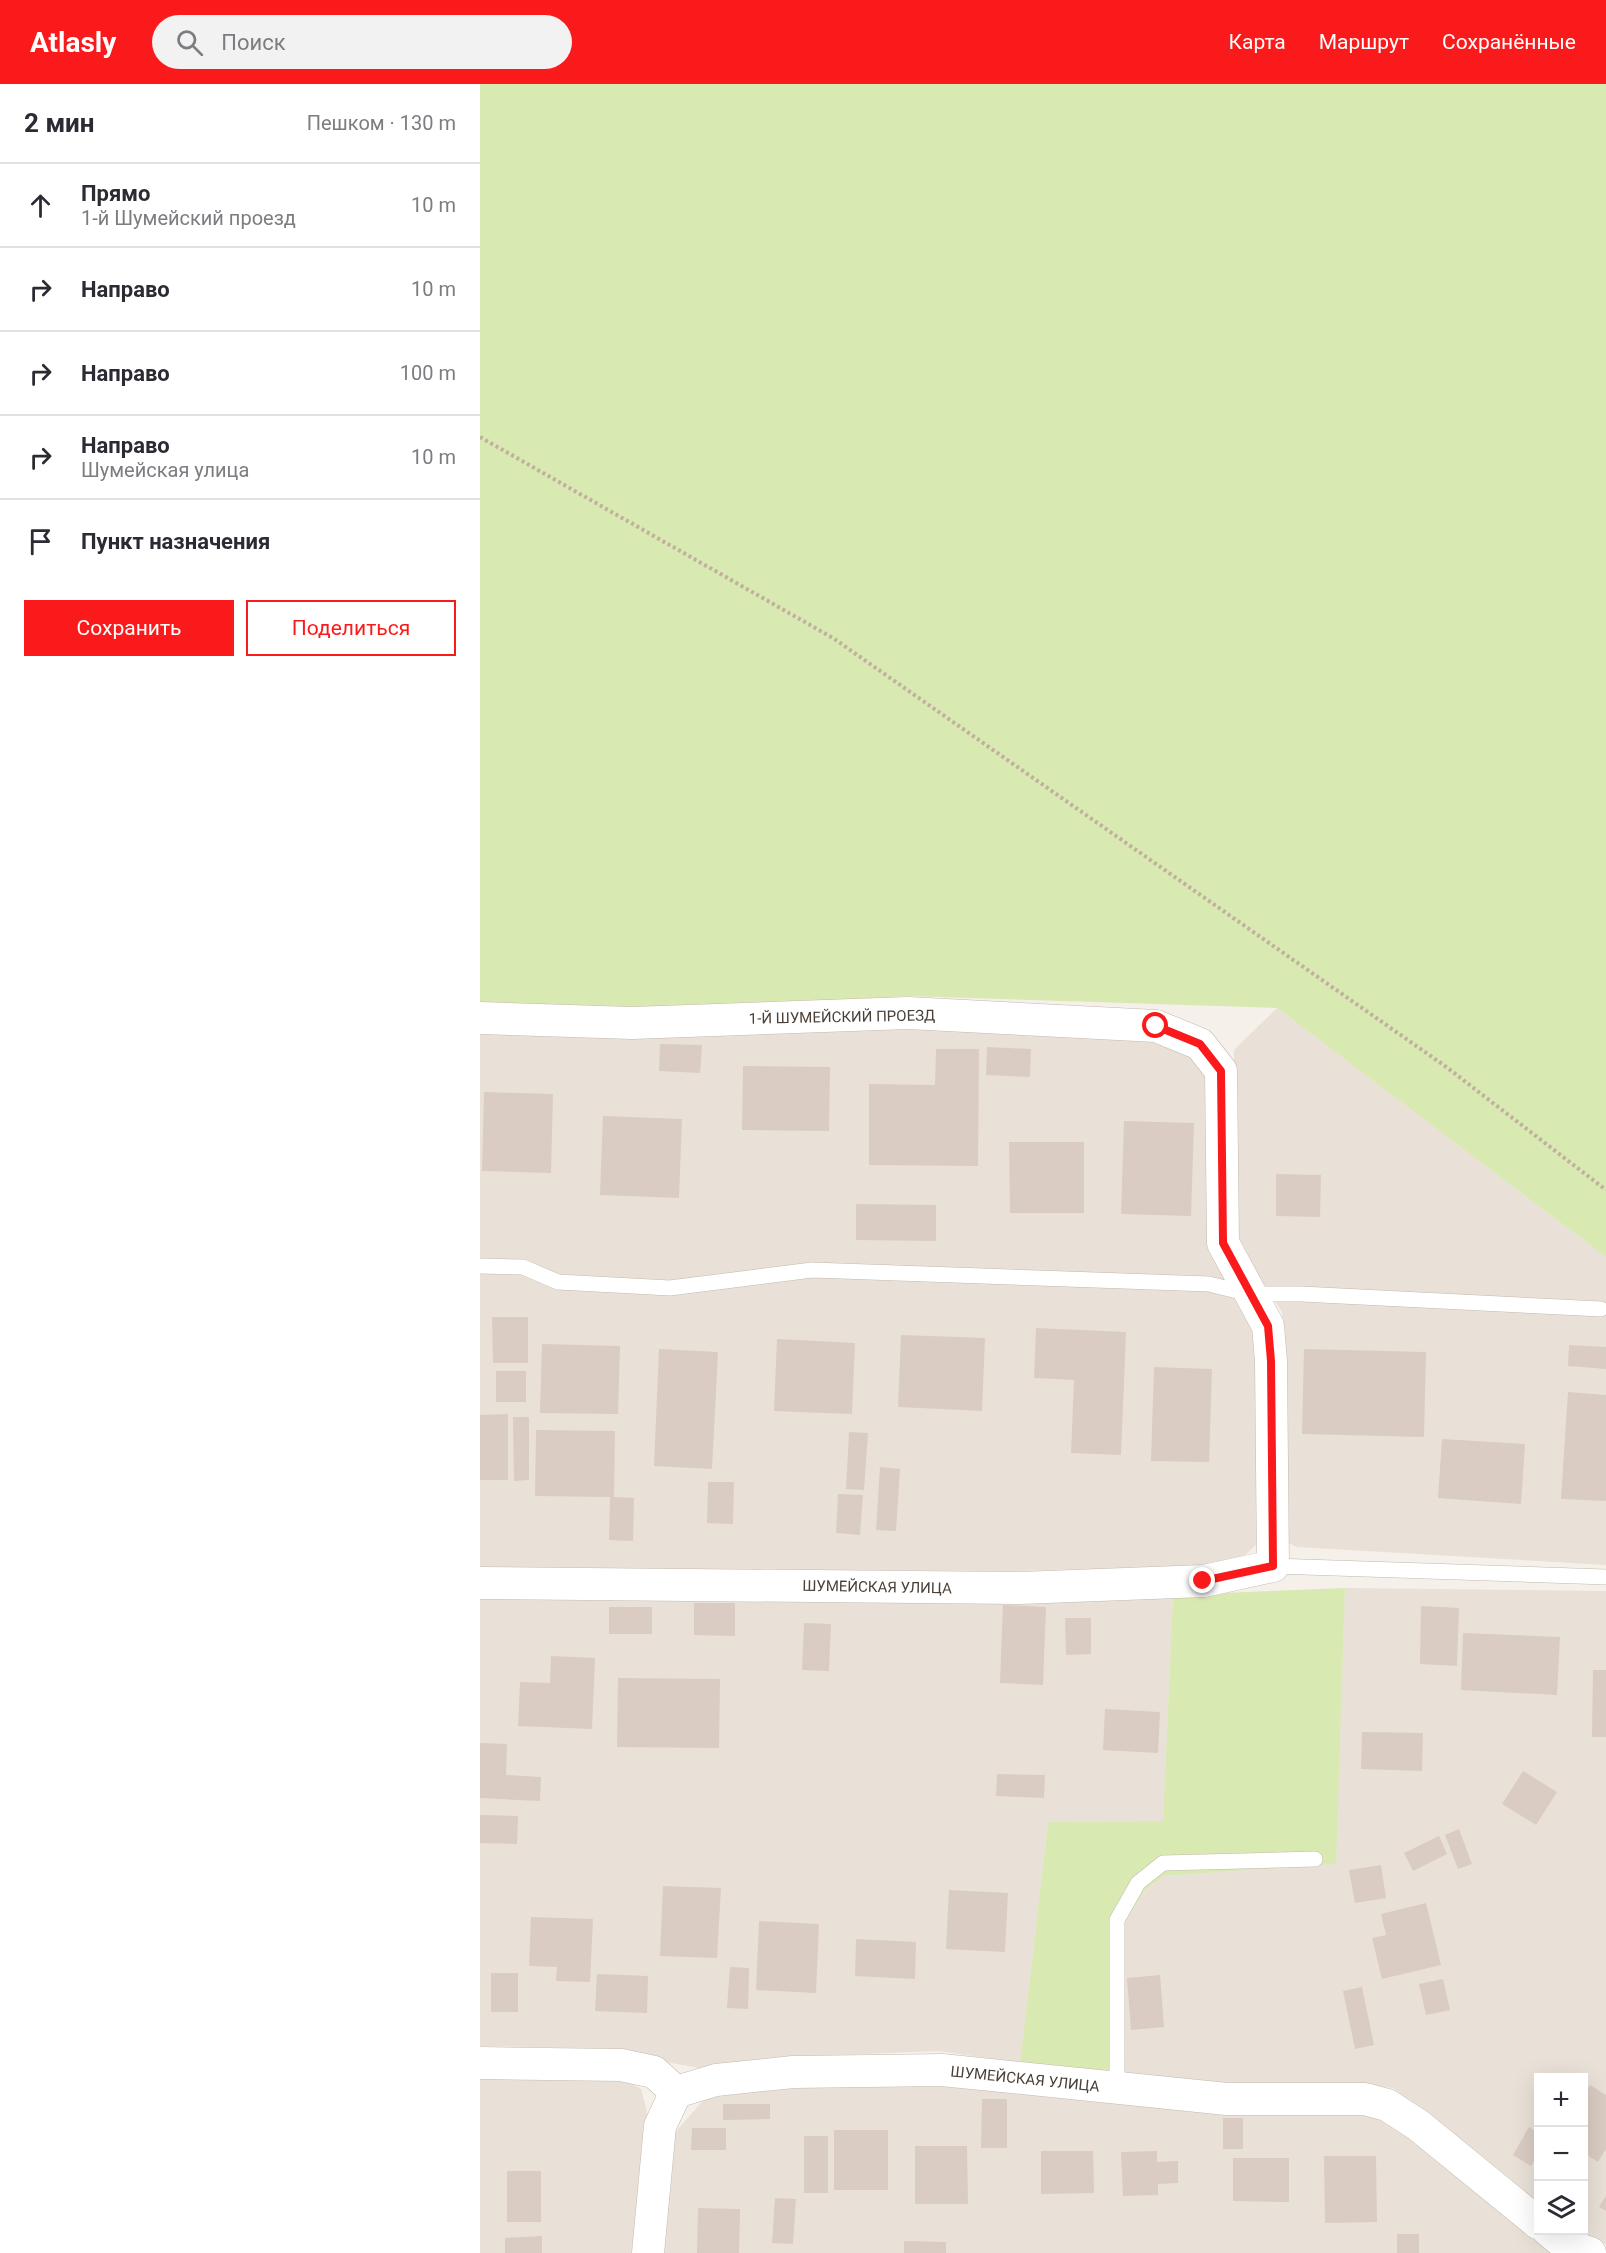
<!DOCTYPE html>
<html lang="ru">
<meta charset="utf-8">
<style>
:root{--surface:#fff;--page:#f2f2f3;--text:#2b2b33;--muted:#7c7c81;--line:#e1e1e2;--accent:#fb1a1b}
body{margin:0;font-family:Roboto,sans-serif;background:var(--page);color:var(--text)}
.controls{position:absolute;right:18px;bottom:18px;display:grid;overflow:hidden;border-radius:0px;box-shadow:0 6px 24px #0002}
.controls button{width:54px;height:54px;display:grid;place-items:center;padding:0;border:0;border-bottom:2px solid var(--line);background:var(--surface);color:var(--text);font:30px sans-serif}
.stop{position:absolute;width:18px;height:18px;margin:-14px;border:4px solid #fb1a1b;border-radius:50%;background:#fff}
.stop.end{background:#fb1a1b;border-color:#fff;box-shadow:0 2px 6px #0008}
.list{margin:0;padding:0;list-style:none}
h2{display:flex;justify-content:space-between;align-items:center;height:78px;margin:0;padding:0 24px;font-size:26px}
h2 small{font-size:20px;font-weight:400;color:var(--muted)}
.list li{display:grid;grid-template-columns:39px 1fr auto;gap:18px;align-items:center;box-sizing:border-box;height:84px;padding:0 24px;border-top:2px solid var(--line)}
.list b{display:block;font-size:22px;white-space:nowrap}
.list p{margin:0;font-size:20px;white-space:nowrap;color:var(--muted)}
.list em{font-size:20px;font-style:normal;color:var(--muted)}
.actions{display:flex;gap:12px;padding:18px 24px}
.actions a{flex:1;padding:14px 0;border:2px solid var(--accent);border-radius:0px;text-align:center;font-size:21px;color:var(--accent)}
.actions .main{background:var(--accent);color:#fff}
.icon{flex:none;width:33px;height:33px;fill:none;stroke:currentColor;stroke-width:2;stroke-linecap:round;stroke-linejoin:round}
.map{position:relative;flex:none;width:1126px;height:2169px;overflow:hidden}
header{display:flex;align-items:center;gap:36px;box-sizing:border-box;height:84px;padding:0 30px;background:var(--accent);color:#fff}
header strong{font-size:28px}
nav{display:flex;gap:33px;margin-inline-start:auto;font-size:21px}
.search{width:420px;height:54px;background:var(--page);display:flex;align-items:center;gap:15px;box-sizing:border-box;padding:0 21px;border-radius:33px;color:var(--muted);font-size:22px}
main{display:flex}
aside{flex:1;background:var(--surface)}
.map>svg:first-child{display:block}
.residential{fill:#e9e1d7}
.green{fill:#d9e9b2}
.building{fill:#daccc2}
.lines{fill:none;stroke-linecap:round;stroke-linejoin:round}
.lane-casing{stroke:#c3b9af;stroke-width:16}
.street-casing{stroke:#c3b9af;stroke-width:33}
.path{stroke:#c2af9d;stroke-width:4;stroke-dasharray:3 3;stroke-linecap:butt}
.lane{stroke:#fff;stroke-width:15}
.street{stroke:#fff;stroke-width:32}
.route{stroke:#fb1a1b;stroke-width:8}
.labels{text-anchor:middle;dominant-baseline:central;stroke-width:4.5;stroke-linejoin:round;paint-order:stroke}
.street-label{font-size:15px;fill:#493f37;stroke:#fff}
</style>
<header>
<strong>Atlasly</strong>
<div class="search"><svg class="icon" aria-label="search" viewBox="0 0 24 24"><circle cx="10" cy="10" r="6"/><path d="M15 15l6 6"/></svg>Поиск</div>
<nav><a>Карта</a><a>Маршрут</a><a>Сохранённые</a></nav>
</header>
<main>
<aside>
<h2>2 мин<small>Пешком · 130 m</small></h2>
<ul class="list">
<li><svg class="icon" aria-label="ahead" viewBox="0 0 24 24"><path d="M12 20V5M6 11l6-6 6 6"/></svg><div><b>Прямо</b><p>1-й Шумейский проезд</p></div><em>10 m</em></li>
<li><svg class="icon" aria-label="right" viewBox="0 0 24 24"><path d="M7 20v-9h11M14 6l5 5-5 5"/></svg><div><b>Направо</b></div><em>10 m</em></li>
<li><svg class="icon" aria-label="right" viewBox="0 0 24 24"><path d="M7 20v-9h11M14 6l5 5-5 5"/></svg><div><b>Направо</b></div><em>100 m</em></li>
<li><svg class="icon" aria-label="right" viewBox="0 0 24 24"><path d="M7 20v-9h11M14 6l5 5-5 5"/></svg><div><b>Направо</b><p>Шумейская улица</p></div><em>10 m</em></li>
<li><svg class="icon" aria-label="arrive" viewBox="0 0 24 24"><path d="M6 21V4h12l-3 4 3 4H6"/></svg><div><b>Пункт назначения</b></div></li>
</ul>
<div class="actions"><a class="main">Сохранить</a><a>Поделиться</a></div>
</aside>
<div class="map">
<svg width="1126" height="2169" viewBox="0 0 1126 2169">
<rect width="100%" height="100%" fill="#f5f0e9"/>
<path class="residential" d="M797 924 1126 1173V1481L817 1463 804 1457 802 1228 754 1152V966Z
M422 942 677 953 707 967 726 994 731 1169 777 1244 778 1459 765 1471 725 1482 536 1487 0 1485V945Z
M865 1504 1126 1507V2160L1084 2147 1104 2146V1994H1058V2125L913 2004 887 2000 741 2004 646 1989 642 1843 665 1806 684 1792 855 1780Z
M0 1510 693 1511 683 1737 568 1738 540 1979 459 1967 304 1973 219 1984 186 1978 146 1965 0 1962Z
M0 1991 138 1992 161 2005 170 2039 158 2169H0Z
M462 1997 878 2031 904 2035 923 2046 1078 2169H182L193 2051 226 2013 311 2000Z"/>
<path class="green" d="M0 0H1126V1173L797 924 426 912 150 931 0 923Z
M865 1504 856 1780 684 1792 665 1806 642 1843 646 1989 540 1979 568 1738 683 1737 693 1511Z"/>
<path class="building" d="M180 960 222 961 220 989 179 987Z
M507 963 551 965 550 993 506 991Z
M456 965H499L498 1082 389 1081V1000L455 1001Z
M263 982 350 983 349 1047 262 1046Z
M4 1008 73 1010 71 1089 2 1087Z
M123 1032 202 1035 199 1114 120 1111Z
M644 1037 714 1039 711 1132 641 1130Z
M529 1058H604V1129H530Z
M796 1090 841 1091 840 1133 796 1132Z
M376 1120 456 1121V1157L376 1156Z
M12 1233H48V1279H13Z
M556 1244 646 1248 641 1371 591 1369 594 1296 554 1294Z
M421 1251 505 1254 502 1327 418 1323Z
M297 1255 375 1259 372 1330 294 1327Z
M62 1260 140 1262 138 1330 60 1329Z
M1089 1261 1126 1263V1285L1088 1282Z
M179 1265 238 1268 232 1385 174 1382Z
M824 1265 946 1268 944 1353 822 1350Z
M674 1283 732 1285 729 1378 671 1377Z
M16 1287H46V1318H16Z
M1088 1308 1126 1311V1417L1081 1415Z
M28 1330V1396H0V1331Z
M33 1333H49V1396L34 1397Z
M56 1346 135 1347 134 1413 154 1414 153 1457 129 1456 130 1413 55 1412Z
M369 1348 388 1349 384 1406 366 1405Z
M962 1355 1045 1360 1041 1420 958 1414Z
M400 1383 420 1385 416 1447 396 1446Z
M228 1398H254L253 1440 227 1439Z
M358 1410 383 1411 380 1451 356 1449Z
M214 1519H255V1552L214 1551Z
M523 1521 566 1523 563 1601 520 1599Z
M941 1522 979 1524 977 1582 940 1580Z
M129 1523H172V1550H129Z
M585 1534H611V1570L586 1571Z
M324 1539 351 1540 349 1587 322 1586Z
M983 1549 1080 1553 1077 1611 981 1606Z
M71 1572 115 1574 112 1645 38 1642 40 1598 70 1599Z
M1113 1586H1126V1653H1112Z
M138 1594 240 1595 239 1664 137 1663Z
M625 1625 680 1628 678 1669 623 1666Z
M882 1648 943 1649 942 1687 881 1685Z
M0 1659 27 1660 26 1691 61 1693 60 1717 0 1714Z
M1043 1687 1077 1708 1056 1741 1022 1720Z
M517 1690 565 1691 564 1714 516 1712Z
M0 1731 38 1732 37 1760 0 1759Z
M979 1745 992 1780 978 1785 965 1751Z
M959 1752 967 1770 933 1787 924 1769Z
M901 1781 906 1814 875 1819 869 1786Z
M183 1802 241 1804 237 1874 180 1872Z
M469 1806 528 1809 525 1868 466 1865Z
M946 1819 961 1881 902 1895 892 1854 906 1851 901 1830Z
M51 1833 113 1835 110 1898 76 1897 77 1883 49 1882Z
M279 1837 339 1840 336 1909 276 1906Z
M376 1855 436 1858 435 1895 375 1892Z
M250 1883 269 1884 268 1925 247 1924Z
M11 1889H38V1928H11Z
M117 1890 168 1892 167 1929 115 1927Z
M680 1891 684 1943 651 1946 647 1894Z
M963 1895 970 1926 946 1931 939 1900Z
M882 1903 894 1961 875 1965 863 1907Z
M1110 2001 1126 2011V2065L1118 2078 1104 2069V2011Z
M502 2015H527V2064H501Z
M243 2020H290V2035L243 2036Z
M743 2034H763V2065H743Z
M1049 2043 1058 2049V2070L1051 2082 1033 2071Z
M212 2044H246V2066H211Z
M354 2046H408V2106H354Z
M324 2052H348V2109H324Z
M435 2062H487L488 2120H435Z
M561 2067H613L614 2109 561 2110Z
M677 2067V2078L698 2077V2099L678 2100V2111L643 2112 641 2068Z
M844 2072H896L897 2138 845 2139Z
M753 2074H809V2118L753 2117Z
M27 2087H61V2138H27Z
M1126 2112V2127L1119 2123Z
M295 2114 316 2115 313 2160 292 2159Z
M218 2124 260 2125 259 2169H217Z
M917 2150H939V2169H917Z
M62 2152V2169H25V2154Z
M424 2157 466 2158V2169H424Z"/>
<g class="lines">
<g class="lane-casing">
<path id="lane" d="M0 1182 43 1183 78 1198 190 1204 332 1186 729 1200 769 1210H821L1121 1225
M793 1482 1126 1493
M637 2004V1836L658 1799 683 1779 835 1775"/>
</g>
<g class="street-casing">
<path id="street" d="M0 934 152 939 428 929 676 942 720 960 741 987 743 1159 788 1242 791 1277 793 1482 724 1497 540 1504 0 1499
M0 1979 141 1981 174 1988 196 2008 236 1996 313 1988 462 1986 747 2015H885L907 2021 938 2041 1058 2139
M1068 2146 1086 2161 1110 2169
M168 2169 180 2042 196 2008"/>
</g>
<path class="path" d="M0 353 353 554 965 982 1126 1106"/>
<use href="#lane" class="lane"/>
<use href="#street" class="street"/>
</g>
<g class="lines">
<path class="route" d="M676 942 720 960 741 987 743 1159 788 1242 791 1277 793 1482 723 1497"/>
</g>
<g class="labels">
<g class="street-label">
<text transform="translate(362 933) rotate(-1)">1-Й ШУМЕЙСКИЙ ПРОЕЗД</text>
<text transform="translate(397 1503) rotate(1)">ШУМЕЙСКАЯ УЛИЦА</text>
<text transform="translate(545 1995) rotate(6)">ШУМЕЙСКАЯ УЛИЦА</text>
</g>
</g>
</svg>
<div class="controls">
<button>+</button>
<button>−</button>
<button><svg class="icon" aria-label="layers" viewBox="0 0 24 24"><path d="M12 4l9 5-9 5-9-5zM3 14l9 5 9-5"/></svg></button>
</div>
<div class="stop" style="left:676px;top:942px"></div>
<div class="stop end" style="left:723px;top:1497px"></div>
</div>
</main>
